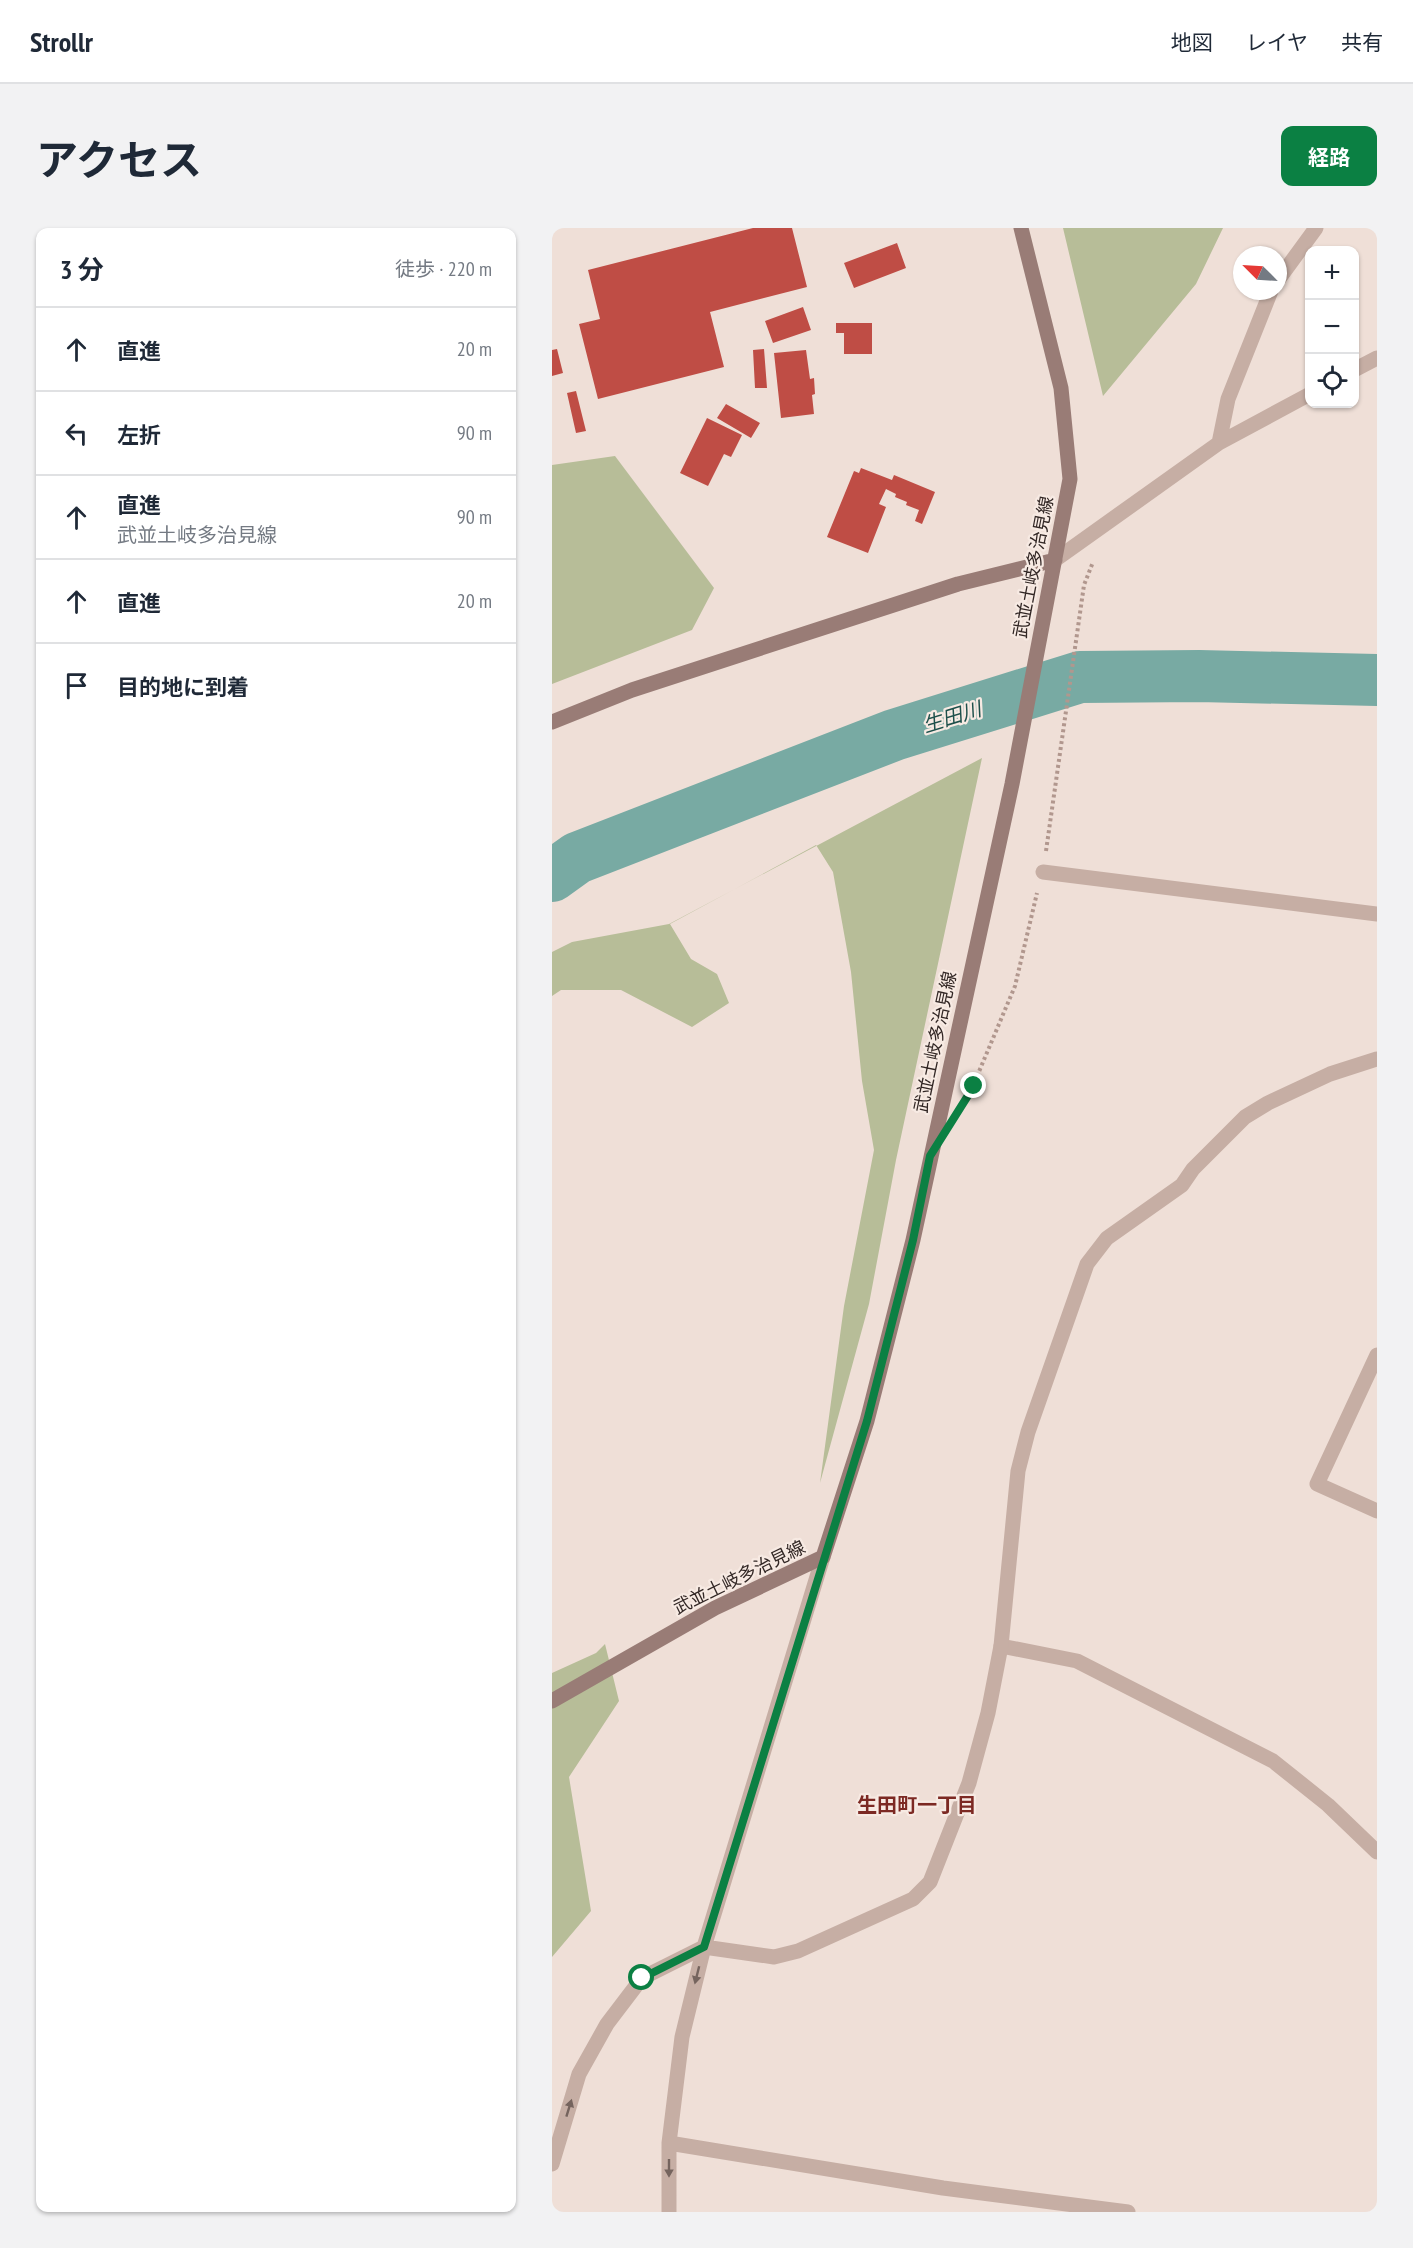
<!DOCTYPE html>
<html lang="ja">
<meta charset="utf-8">
<style>
:root{--surface:#fff;--page:#f2f2f3;--text:#1f2937;--muted:#747a83;--line:#e0e1e3;--accent:#0b8043}
body{margin:0;font-family:"PT Sans Narrow","Noto Sans JP",sans-serif;background:var(--page);color:var(--text)}
.controls{position:absolute;right:18px;top:18px;display:grid;overflow:hidden;border-radius:12px;box-shadow:0 2px 4px #0004}
.controls button{width:54px;height:54px;display:grid;place-items:center;padding:0;border:0;border-bottom:2px solid var(--line);background:var(--surface);color:var(--text);font:30px sans-serif}
.compass{position:absolute;left:681px;top:18px;width:54px;height:54px;border-radius:50%;background:var(--surface);box-shadow:0 2px 4px #0004;rotate:294deg}
.stop{position:absolute;width:18px;height:18px;margin:-14px;border:4px solid #0b8043;border-radius:50%;background:#fff}
.stop.end{background:#0b8043;border-color:#fff;box-shadow:0 2px 6px #0008}
.list{margin:0;padding:0;list-style:none}
h2{display:flex;justify-content:space-between;align-items:center;height:78px;margin:0;padding:0 24px;font-size:26px}
h2 small{font-size:20px;font-weight:400;color:var(--muted)}
.list li{display:grid;grid-template-columns:39px 1fr auto;gap:18px;align-items:center;box-sizing:border-box;height:84px;padding:0 24px;border-top:2px solid var(--line)}
.list b{display:block;font-size:22px;white-space:nowrap}
.list p{margin:0;font-size:20px;white-space:nowrap;color:var(--muted)}
.list em{font-size:20px;font-style:normal;color:var(--muted)}
.icon{flex:none;width:33px;height:33px;fill:none;stroke:currentColor;stroke-width:2;stroke-linecap:round;stroke-linejoin:round}
.map{position:relative;flex:none;width:825px;height:1984px;overflow:hidden;border-radius:12px}
header{display:flex;align-items:center;gap:36px;box-sizing:border-box;height:84px;padding:0 30px;background:var(--surface);border-bottom:2px solid var(--line)}
header strong{font-size:28px}
nav{display:flex;gap:33px;margin-inline-start:auto;font-size:21px}
.intro{display:flex;align-items:center;justify-content:space-between;box-sizing:border-box;height:144px;padding:0 36px}
h1{margin:0;font-size:42px}
.button{padding:15px 27px;border-radius:12px;background:var(--accent);color:#fff;font-size:21px;font-weight:700}
main{display:flex;gap:36px;padding:0 36px}
aside{flex:1;background:var(--surface);border-radius:12px;box-shadow:0 2px 4px #0004}
.map>svg:first-child{display:block}
.green{fill:#b7bd98}
.lines{fill:none;stroke-linecap:round;stroke-linejoin:round}
.river{stroke:#78aaa3;stroke-width:52}
.building{fill:#bf4d45}
.path{stroke:#b1978e;stroke-width:4;stroke-dasharray:3 3;stroke-linecap:butt}
.lane{stroke:#c6aea4;stroke-width:15}
.street{stroke:#c6aea4;stroke-width:15}
.secondary{stroke:#997c76;stroke-width:15}
.oneway{fill:#75645e}
.route{stroke:#0b8043;stroke-width:8}
.labels{text-anchor:middle;dominant-baseline:central;stroke-width:4.5;stroke-linejoin:round;paint-order:stroke}
.street-label{font-size:18px;fill:#322725;stroke:#f7eae3}
.water-label{font-size:20px;font-style:italic;fill:#1d504b;stroke:#f7eae3}
.neighbourhood-label{font-size:20px;font-weight:bold;fill:#7c2923;stroke:#f7eae3}
</style>
<header>
<strong>Strollr</strong>
<nav><a>地図</a><a>レイヤ</a><a>共有</a></nav>
</header>
<div class="intro"><h1>アクセス</h1><a class="button">経路</a></div>
<main>
<aside>
<h2>3 分<small>徒歩 · 220 m</small></h2>
<ul class="list">
<li><svg class="icon" aria-label="ahead" viewBox="0 0 24 24"><path d="M12 20V5M6 11l6-6 6 6"/></svg><div><b>直進</b></div><em>20 m</em></li>
<li><svg class="icon" aria-label="left" viewBox="0 0 24 24"><path d="M17 20v-9H6M10 6l-5 5 5 5"/></svg><div><b>左折</b></div><em>90 m</em></li>
<li><svg class="icon" aria-label="ahead" viewBox="0 0 24 24"><path d="M12 20V5M6 11l6-6 6 6"/></svg><div><b>直進</b><p>武並土岐多治見線</p></div><em>90 m</em></li>
<li><svg class="icon" aria-label="ahead" viewBox="0 0 24 24"><path d="M12 20V5M6 11l6-6 6 6"/></svg><div><b>直進</b></div><em>20 m</em></li>
<li><svg class="icon" aria-label="arrive" viewBox="0 0 24 24"><path d="M6 21V4h12l-3 4 3 4H6"/></svg><div><b>目的地に到着</b></div></li>
</ul>
</aside>
<div class="map">
<svg width="825" height="1984" viewBox="0 0 825 1984">
<rect width="100%" height="100%" fill="#efdfd7"/>
<path class="green" d="M511 0H671L644 56 551 168Z
M63 228 162 360 140 402 0 456V237Z
M430 530 344 932 317 1076 268 1255 292 1078 322 922 310 853 299 744 281 644 264 617 118 696 139 731 165 746 177 775 140 799 69 762H9L0 768V724L20 714 117 696Z
M53 1416 67 1473 17 1549 39 1683 0 1729V1445L44 1425Z"/>
<g class="lines">
<path class="river" d="M0 648 25 630 342 507 528 449 647 448 825 452"/>
</g>
<path class="building" d="M201 0H240L255 59 158 84 172 139 46 171 27 96 48 91 36 42Z
M345 15 354 40 302 60 292 35Z
M251 79 259 102 221 115 213 93Z
M284 95H320V126H292V105H284Z
M5 121 11 145 0 148V122Z
M212 121 215 160H203L201 122Z
M254 122 258 151 262 150 263 166 260 167 262 186 229 190 222 125Z
M24 163 34 203 24 205 15 165Z
M174 176 208 195 199 210 165 190Z
M155 190 190 207 179 229 172 226 156 258 128 245Z
M309 240 340 252 342 247 383 264 370 296 363 293 367 282 354 277 355 274 343 269 344 266 334 261 327 276 334 279 316 325 275 309 302 243 307 245Z"/>
<g class="lines">
<path class="path" d="M494 623 532 357 541 334
M418 865 463 758 485 665"/>
<path class="lane" d="M449 1418 525 1433 721 1533 776 1577 825 1624"/>
<path class="street" d="M726 52 764 0
M802 142 825 130
M667 215 676 171 719 63
M503 332 667 215 758 166
M491 644 825 686
M825 1127 765 1256 825 1283
M117 1915 391 1960 576 1984
M0 1936 27 1846 55 1796 90 1750 152 1719 222 1729 246 1723 361 1671 378 1654 417 1555 436 1485 449 1418 466 1243 476 1204 535 1036 555 1010 630 957 641 941 693 889 716 875 778 846 825 831
M117 1984V1915L130 1809 152 1719 271 1329"/>
<path class="secondary" d="M0 494 80 462 406 356 503 332
M0 1473 163 1380 271 1329 315 1193 361 1012 460 556 518 251 509 160 469 0"/>
</g>
<defs><path id="oneway-solid" d="M-6-.8H1V-3.2L6.5 0L1 3.2V.8H-6Z" transform="scale(1.5)"/></defs>
<g class="oneway">
<use href="#oneway-solid" transform="translate(145 1747) rotate(104)"/>
<use href="#oneway-solid" transform="translate(17 1880) rotate(-73)"/>
<use href="#oneway-solid" transform="translate(117 1940) rotate(90)"/>
</g>
<g class="lines">
<path class="route" d="M90 1750 152 1719 315 1193 361 1012 378 928 422 858"/>
</g>
<g class="labels">
<g class="street-label">
<text transform="translate(481 339) rotate(-79)">武並土岐多治見線</text>
<text transform="translate(383 814) rotate(-78)">武並土岐多治見線</text>
<text transform="translate(187 1349) rotate(-26)">武並土岐多治見線</text>
</g>
<g class="water-label">
<text transform="translate(400 489) rotate(-17)">生田川</text>
</g>
<g class="neighbourhood-label">
<text x="365" y="1577">生田町一丁目</text>
</g>
</g>
</svg>
<div class="controls">
<button>+</button>
<button>−</button>
<button><svg class="icon" aria-label="locate" viewBox="0 0 24 24"><circle cx="12" cy="12" r="6"/><path d="M12 2v4M12 18v4M2 12h4M18 12h4"/></svg></button>
</div>
<svg class="compass" viewBox="-18 -18 36 36"><path d="M0-13l5 13h-10z" fill="#e53935"/><path d="M0 13l5-13h-10z" fill="#747a83"/></svg>
<div class="stop" style="left:90px;top:1750px"></div>
<div class="stop end" style="left:422px;top:858px"></div>
</div>
</main>
